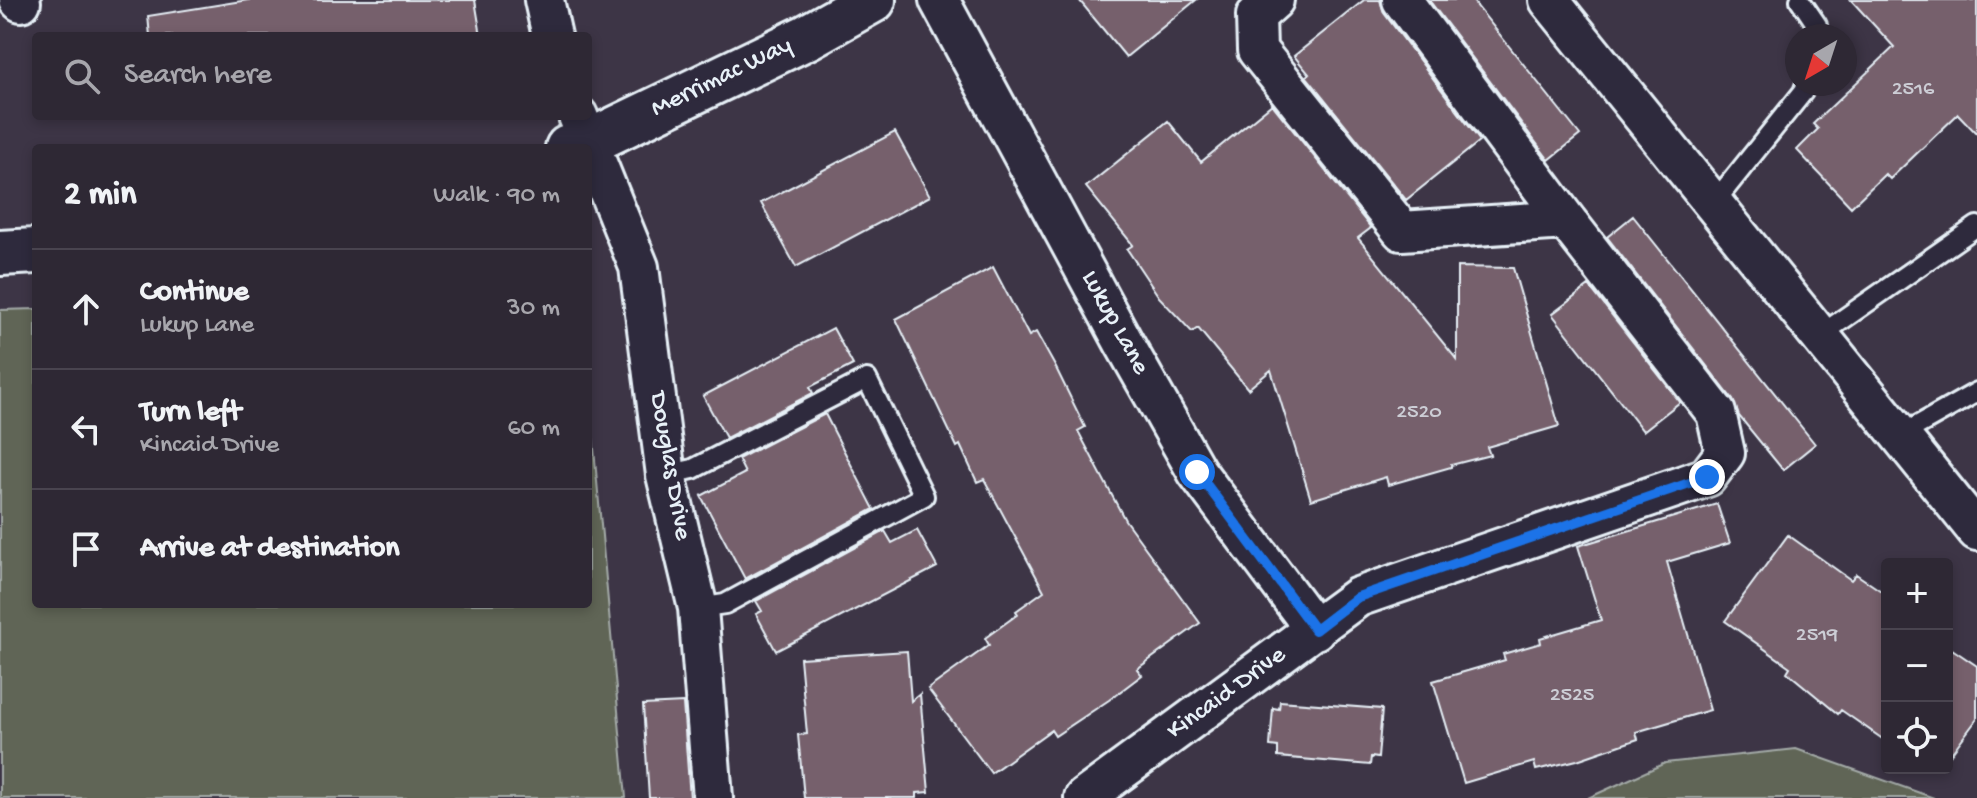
<!DOCTYPE html>
<meta charset="utf-8">
<style>
:root{--surface:#2e2834;--page:#3a3440;--text:#f1f3f6;--muted:#a7a6ac;--line:#49444f}
body{margin:0;font-family:"Gochi Hand",sans-serif;background:var(--page);color:var(--text)}
.controls{position:absolute;right:24px;bottom:24px;display:grid;overflow:hidden;border-radius:8px;box-shadow:0 4px 12px #0003}
.controls button{width:72px;height:72px;display:grid;place-items:center;padding:0;border:0;border-bottom:2px solid var(--line);background:var(--surface);color:var(--text);font:40px sans-serif}
.compass{position:absolute;left:1785px;top:24px;width:72px;height:72px;border-radius:50%;background:var(--surface);box-shadow:0 4px 12px #0003;rotate:219deg}
.stop{position:absolute;width:24px;height:24px;margin:-18px;border:6px solid #1a73e8;border-radius:50%;background:#fff}
.stop.end{background:#1a73e8;border-color:#fff;box-shadow:0 2px 8px #0008}
.list{margin:0;padding:0;list-style:none}
h2{display:flex;justify-content:space-between;align-items:center;height:104px;margin:0;padding:0 32px;font-size:34px}
h2 small{font-size:26px;font-weight:400;color:var(--muted)}
.list li{display:grid;grid-template-columns:52px 1fr auto;gap:24px;align-items:center;box-sizing:border-box;height:120px;padding:0 32px;border-top:2px solid var(--line)}
.list b{display:block;font-size:30px;white-space:nowrap}
.list p{margin:0;font-size:26px;white-space:nowrap;color:var(--muted)}
.list em{font-size:26px;font-style:normal;color:var(--muted)}
.icon{flex:none;width:44px;height:44px;fill:none;stroke:currentColor;stroke-width:2;stroke-linecap:round;stroke-linejoin:round}
.map{position:relative;flex:none;width:1977px;height:798px;overflow:hidden}
.search{position:absolute;background:var(--surface);box-shadow:0 4px 12px #0003;left:32px;top:32px;width:560px;height:88px;display:flex;align-items:center;gap:20px;box-sizing:border-box;padding:0 28px;border-radius:8px;color:var(--muted);font-size:30px}
.panel{position:absolute;background:var(--surface);box-shadow:0 4px 12px #0003;left:32px;top:144px;width:560px;height:464px;border-radius:8px}
.map>svg:first-child{display:block}
.green{fill:#606557;stroke:#a4aba8;stroke-width:2}
.building{fill:#76616c;stroke:#e8f1f8;stroke-width:2}
.lines{fill:none;stroke-linecap:round;stroke-linejoin:round}
.service-casing{stroke:#e8f1f8;stroke-width:24}
.minor-casing{stroke:#e8f1f8;stroke-width:44}
.tertiary-casing{stroke:#e8f1f8;stroke-width:50}
.service{stroke:#2f2a3d;stroke-width:18}
.minor{stroke:#2f2a3d;stroke-width:38}
.tertiary{stroke:#2f2a3d;stroke-width:44}
.route{stroke:#1a73e8;stroke-width:10}
.labels{text-anchor:middle;dominant-baseline:central;stroke-width:6;stroke-linejoin:round;paint-order:stroke}
.number-label{font-size:22px;fill:#cccdd5}
.street-label{font-size:26px;fill:#e8f1f8;stroke:#2f2a3d}
</style>
<div class="map">
<svg width="1977" height="798" viewBox="0 0 1977 798">
<rect width="100%" height="100%" fill="#3d3546"/>
<filter id="ink" filterUnits="userSpaceOnUse"><feTurbulence type="fractalNoise" baseFrequency=".0125" numOctaves="2"/><feDisplacementMap in="SourceGraphic" scale="16" xChannelSelector="R" yChannelSelector="G"/><feConvolveMatrix kernelMatrix="1 2 1 2 8 2 1 2 1" color-interpolation-filters="sRGB"/></filter>
<g filter="url(#ink)">
<path class="green" d="M36 309V604H588V383L626 798H0V310Z
M1796 749 1934 798H1588L1665 763Z"/>
<path class="building" d="M248 0H475L481 36H150L148 16Z
M1079 0H1196L1126 57Z
M1364 0H1380L1384 13 1480 141 1406 200 1306 76 1309 74 1294 56Z
M1429 0H1472L1580 135 1549 160Z
M1851 0H1977V134L1958 114 1890 179 1885 174 1851 207 1797 150 1818 129 1813 124 1894 47Z
M1272 104 1371 228 1358 238 1457 360V267L1513 268 1559 426 1487 447 1490 455 1451 465V467L1388 485 1386 477 1311 500 1271 370 1248 389 1198 328 1192 332 1159 297 1127 249 1133 245 1086 187 1168 121 1201 162Z
M895 132 930 196 796 267 761 203Z
M1633 216 1815 444 1783 470 1739 416 1733 400 1607 237Z
M993 267 1029 336 1036 332 1056 368 1085 427 1078 431 1125 520 1200 623 1137 669 1142 675 1109 700 1055 736 1051 730 991 773 928 689 989 645 985 638 1018 614 1016 611 1044 591 984 479 977 482 960 445 957 447 896 319Z
M1589 286 1680 402 1643 431 1552 314Z
M833 328 853 365 810 387 813 393 726 438 703 396Z
M825 414 874 509 745 579 701 496 745 473 738 459Z
M1717 504 1730 543 1667 562 1710 710 1636 732 1638 739 1577 760 1536 770 1534 762 1464 783 1433 681 1505 660 1503 654 1541 643 1540 638 1601 620 1578 546Z
M917 530 937 567 776 651 756 614 762 611 756 601 885 531 892 543Z
M1788 535 1851 580 1856 574 1887 595V742L1841 710 1838 714 1787 672 1790 667 1725 621Z
M1952 649 1977 666V719L1947 759V655Z
M907 651 911 701 920 694 929 792 917 793V798H804L798 735 807 734 800 658Z
M1280 701 1382 709 1378 758 1371 757 1370 765 1278 757V747L1270 746 1273 708 1279 709Z
M683 703 690 798H649L643 705Z"/>
<g class="lines">
<g class="service-casing">
<path id="service" d="M1800 0 1817 25V36
M1713 204 1803 92 1806 84
M1819 336 1977 226
M1899 436 1977 392
M666 475 693 469 867 379 924 496 725 604 698 608"/>
</g>
<g class="minor-casing">
<path id="minor" d="M19 0 21 2
M544 0 552 36
M939 0 1124 343 1197 472 1315 630
M1274 0 1256 16 1257 50 1402 231 1566 220
M1549 0 1977 531
M578 116 639 267 666 475 698 608 713 798
M1084 798 1358 597 1707 477 1725 453 1716 413 1566 220 1402 0"/>
</g>
<g class="tertiary-casing">
<path id="tertiary" d="M568 148 587 143 807 37 873 0
M0 253 36 251"/>
</g>
<use href="#service" class="service"/>
<use href="#minor" class="minor"/>
<use href="#tertiary" class="tertiary"/>
</g>
</g>
<g class="lines" filter="url(#ink)">
<path class="route" d="M1197 472 1315 630 1358 597 1707 477"/>
</g>
<g class="labels">
<g class="number-label">
<text x="1913" y="90">2516</text>
<text x="1419" y="413">2520</text>
<text x="1817" y="636">2519</text>
<text x="1572" y="696">2525</text>
</g>
<g class="street-label">
<text transform="translate(722 78) rotate(-26)">Merrimac Way</text>
<text transform="translate(1114 323) rotate(61)">Lukup Lane</text>
<text transform="translate(669 466) rotate(80)">Douglas Drive</text>
<text transform="translate(1227 694) rotate(-36)">Kincaid Drive</text>
</g>
</g>
</svg>
<div class="controls">
<button>+</button>
<button>−</button>
<button><svg class="icon" aria-label="locate" viewBox="0 0 24 24"><circle cx="12" cy="12" r="6"/><path d="M12 2v4M12 18v4M2 12h4M18 12h4"/></svg></button>
</div>
<svg class="compass" viewBox="-18 -18 36 36"><path d="M0-13l5 13h-10z" fill="#e53935"/><path d="M0 13l5-13h-10z" fill="#a7a6ac"/></svg>
<div class="stop" style="left:1197px;top:472px"></div>
<div class="stop end" style="left:1707px;top:477px"></div>
<div class="search"><svg class="icon" aria-label="search" viewBox="0 0 24 24"><circle cx="10" cy="10" r="6"/><path d="M15 15l6 6"/></svg>Search here</div>
<section class="panel">
<h2>2 min<small>Walk · 90 m</small></h2>
<ul class="list">
<li><svg class="icon" aria-label="ahead" viewBox="0 0 24 24"><path d="M12 20V5M6 11l6-6 6 6"/></svg><div><b>Continue</b><p>Lukup Lane</p></div><em>30 m</em></li>
<li><svg class="icon" aria-label="left" viewBox="0 0 24 24"><path d="M17 20v-9H6M10 6l-5 5 5 5"/></svg><div><b>Turn left</b><p>Kincaid Drive</p></div><em>60 m</em></li>
<li><svg class="icon" aria-label="arrive" viewBox="0 0 24 24"><path d="M6 21V4h12l-3 4 3 4H6"/></svg><div><b>Arrive at destination</b></div></li>
</ul>
</section>
</div>
